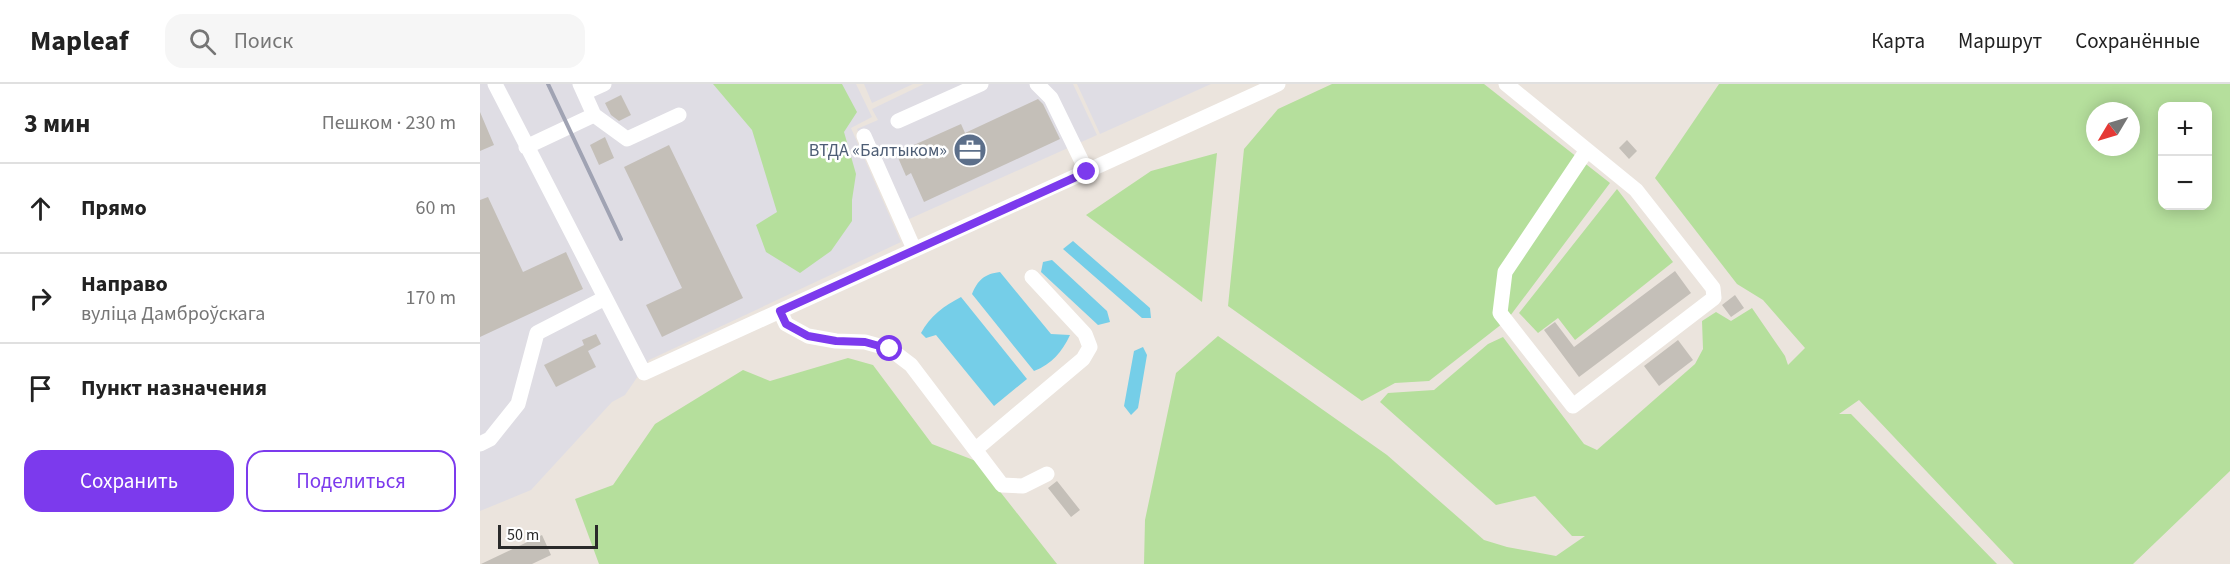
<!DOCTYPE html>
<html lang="ru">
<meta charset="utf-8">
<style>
:root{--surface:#fff;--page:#f6f6f6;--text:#222;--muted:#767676;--line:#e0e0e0;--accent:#7c3aed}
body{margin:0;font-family:"Source Sans 3",sans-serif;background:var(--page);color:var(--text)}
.controls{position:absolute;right:18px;top:18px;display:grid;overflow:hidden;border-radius:12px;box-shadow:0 3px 15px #0003}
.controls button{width:54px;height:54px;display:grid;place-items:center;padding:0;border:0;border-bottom:2px solid var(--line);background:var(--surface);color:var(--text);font:30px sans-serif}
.compass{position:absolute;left:1606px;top:18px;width:54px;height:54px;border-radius:50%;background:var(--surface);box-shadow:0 3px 15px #0003;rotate:232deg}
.scale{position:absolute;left:18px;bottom:15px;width:100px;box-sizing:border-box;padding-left:6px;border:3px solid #2a2a2a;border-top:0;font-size:16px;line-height:21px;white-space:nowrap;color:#2a2a2a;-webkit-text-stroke:4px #fff;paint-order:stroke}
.stop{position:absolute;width:18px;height:18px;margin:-14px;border:4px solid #7c3aed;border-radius:50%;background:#fff}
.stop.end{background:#7c3aed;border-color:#fff;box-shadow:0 2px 6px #0008}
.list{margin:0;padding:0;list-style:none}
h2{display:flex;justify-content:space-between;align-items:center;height:78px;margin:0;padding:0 24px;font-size:26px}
h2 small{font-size:20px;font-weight:400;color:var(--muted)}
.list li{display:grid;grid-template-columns:39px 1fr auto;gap:18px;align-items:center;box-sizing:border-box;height:90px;padding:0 24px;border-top:2px solid var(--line)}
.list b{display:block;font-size:22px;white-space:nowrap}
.list p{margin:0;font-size:20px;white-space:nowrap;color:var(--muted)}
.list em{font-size:20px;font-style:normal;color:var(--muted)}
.actions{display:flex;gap:12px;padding:18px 24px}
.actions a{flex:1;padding:14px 0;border:2px solid var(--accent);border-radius:18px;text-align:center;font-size:21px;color:var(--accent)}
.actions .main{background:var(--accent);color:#fff}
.icon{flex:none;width:33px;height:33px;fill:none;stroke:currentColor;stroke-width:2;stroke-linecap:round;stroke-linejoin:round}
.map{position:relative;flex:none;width:1750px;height:480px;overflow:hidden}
header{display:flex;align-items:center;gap:36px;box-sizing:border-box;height:84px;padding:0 30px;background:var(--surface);border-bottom:2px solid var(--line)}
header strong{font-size:28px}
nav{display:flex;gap:33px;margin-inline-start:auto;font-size:21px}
.search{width:420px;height:54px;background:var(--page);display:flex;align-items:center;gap:15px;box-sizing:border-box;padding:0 21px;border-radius:18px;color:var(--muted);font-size:22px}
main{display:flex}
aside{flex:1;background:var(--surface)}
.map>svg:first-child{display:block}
.industrial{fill:#dfdde4}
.green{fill:#b5df9c;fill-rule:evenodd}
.water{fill:#75cee8}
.building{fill:#c4bfb8}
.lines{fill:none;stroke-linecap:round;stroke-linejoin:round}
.minor{stroke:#fff;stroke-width:15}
.rail{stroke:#a0a3b3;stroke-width:4}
.route{stroke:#7c3aed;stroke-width:8}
.labels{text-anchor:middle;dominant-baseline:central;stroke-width:5;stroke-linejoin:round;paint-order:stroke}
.service-label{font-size:18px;fill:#4e5e75;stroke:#fff;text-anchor:end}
</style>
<header>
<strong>Mapleaf</strong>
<div class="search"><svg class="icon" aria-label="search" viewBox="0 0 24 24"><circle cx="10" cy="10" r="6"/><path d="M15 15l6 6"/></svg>Поиск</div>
<nav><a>Карта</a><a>Маршрут</a><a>Сохранённые</a></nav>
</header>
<main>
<aside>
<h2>3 мин<small>Пешком · 230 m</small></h2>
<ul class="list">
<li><svg class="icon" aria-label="ahead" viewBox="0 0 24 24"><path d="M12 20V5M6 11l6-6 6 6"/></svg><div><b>Прямо</b></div><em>60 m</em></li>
<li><svg class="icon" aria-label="right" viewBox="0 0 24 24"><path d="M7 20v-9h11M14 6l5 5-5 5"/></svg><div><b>Направо</b><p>вуліца Дамброўскага</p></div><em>170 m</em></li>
<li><svg class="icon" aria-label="arrive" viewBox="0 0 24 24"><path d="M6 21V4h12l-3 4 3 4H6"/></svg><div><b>Пункт назначения</b></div></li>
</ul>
<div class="actions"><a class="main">Сохранить</a><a>Поделиться</a></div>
</aside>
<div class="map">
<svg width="1750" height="480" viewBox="0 0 1750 480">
<rect width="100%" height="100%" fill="#ebe4dd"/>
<path class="industrial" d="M0 0H376L392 33 371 44 421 158 169 276 145 311 132 318 51 406 0 427Z
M384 0H433L392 19Z
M444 0H593L617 51 418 140 377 45 398 36 392 25Z
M597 0H731L620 50Z"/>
<path class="green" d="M233 0H362L377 28 364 48 376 90 372 116V137L351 167 320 189 286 168 276 141 297 128 272 46Z
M852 0H1004L1130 99 1027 236 949 297 915 299 882 317 748 222 764 65 798 25Z
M1239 0H1750V387L1653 480H1534L1379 316 1359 330H1371L1517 480H664L665 436 696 289 738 252 907 371 1004 456 1027 463 1076 472 1105 452H1092L1055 412 1016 421 900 318 908 309 954 306 1008 260 1023 253 1104 360 1117 366 1215 280 1223 265 1222 237 1236 228 1251 237 1272 224 1305 272 1308 281 1325 264 1283 216 1257 200 1175 94ZM1682 22H1728V122H1682ZM1615 27H1651V63H1615Z
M737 69 722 218 606 131 671 87Z
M1137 105 1193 178 1095 256 1078 234 1058 249 1039 229Z
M368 274 393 281 452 360 496 377 577 480H119L95 415 133 401 175 340 263 286 290 297Z"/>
<path class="water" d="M593 157 670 224 671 234H662L583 165Z
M572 176 627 227 630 238 618 241 561 188 563 178Z
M520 188 571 250 590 251C582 268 572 280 554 287L492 210C498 196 504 190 520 188Z
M481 213 547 295 514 322 456 251 446 254 441 249C450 232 464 222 481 213Z
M663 263 667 271 658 324 651 331 644 322 654 267Z"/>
<path class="building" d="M141 11 151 31 139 37 131 31 125 19Z
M558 15 563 20 580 55 444 118 431 89 426 92 416 69 481 40 485 49Z
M0 28 14 61 0 67Z
M125 53 134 74 119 81 110 61Z
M1147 56 1157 67 1149 75 1139 64Z
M189 61 263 214 182 253 166 221 202 204 144 83Z
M8 113 43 188 86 168 103 205 0 253V116Z
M1195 187 1211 209 1099 293 1064 246 1075 238 1094 263Z
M1255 211 1264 224 1251 233 1242 221Z
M116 250 121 260 108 267 116 283 76 303 64 281 104 261 102 256Z
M1198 256 1213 276 1179 302 1164 282Z
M577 397 600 426 591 433 568 404Z
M62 451 71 471 52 480H1Z"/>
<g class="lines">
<path class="minor" d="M15 0 164 289 798 0
M100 0 114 31
M557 0 571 14 607 88
M1026 0 1156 106 1233 204 1234 214 1093 322 1020 229 1025 188 1107 66
M104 9 124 0
M418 37 501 0
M384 52 434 165
M46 63 114 31 147 55 199 31
M300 227 306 240 328 252 356 257 385 258 410 265 431 281 522 401 543 402 567 390
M0 360 10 355 38 320 57 249 125 214
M496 365 603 275 610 263 605 250 552 193"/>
<path class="rail" d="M68 0 141 155"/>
</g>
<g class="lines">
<path class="route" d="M410 265 385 258 356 257 328 252 306 240 300 227 607 88"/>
</g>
<defs>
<g id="office-disc" transform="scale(1.725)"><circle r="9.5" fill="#5c6f8a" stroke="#fff"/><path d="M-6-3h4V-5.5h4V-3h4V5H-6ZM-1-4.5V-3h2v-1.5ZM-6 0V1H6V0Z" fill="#fff"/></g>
</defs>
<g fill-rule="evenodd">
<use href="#office-disc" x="490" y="66"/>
</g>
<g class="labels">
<g class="service-label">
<text x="467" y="66">ВТДА «Балтыком»</text>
</g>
</g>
</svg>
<div class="controls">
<button>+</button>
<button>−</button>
</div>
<svg class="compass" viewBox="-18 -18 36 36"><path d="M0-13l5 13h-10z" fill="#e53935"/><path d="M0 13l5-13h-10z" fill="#767676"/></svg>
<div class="scale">50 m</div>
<div class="stop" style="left:410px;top:265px"></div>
<div class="stop end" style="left:607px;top:88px"></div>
</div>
</main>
